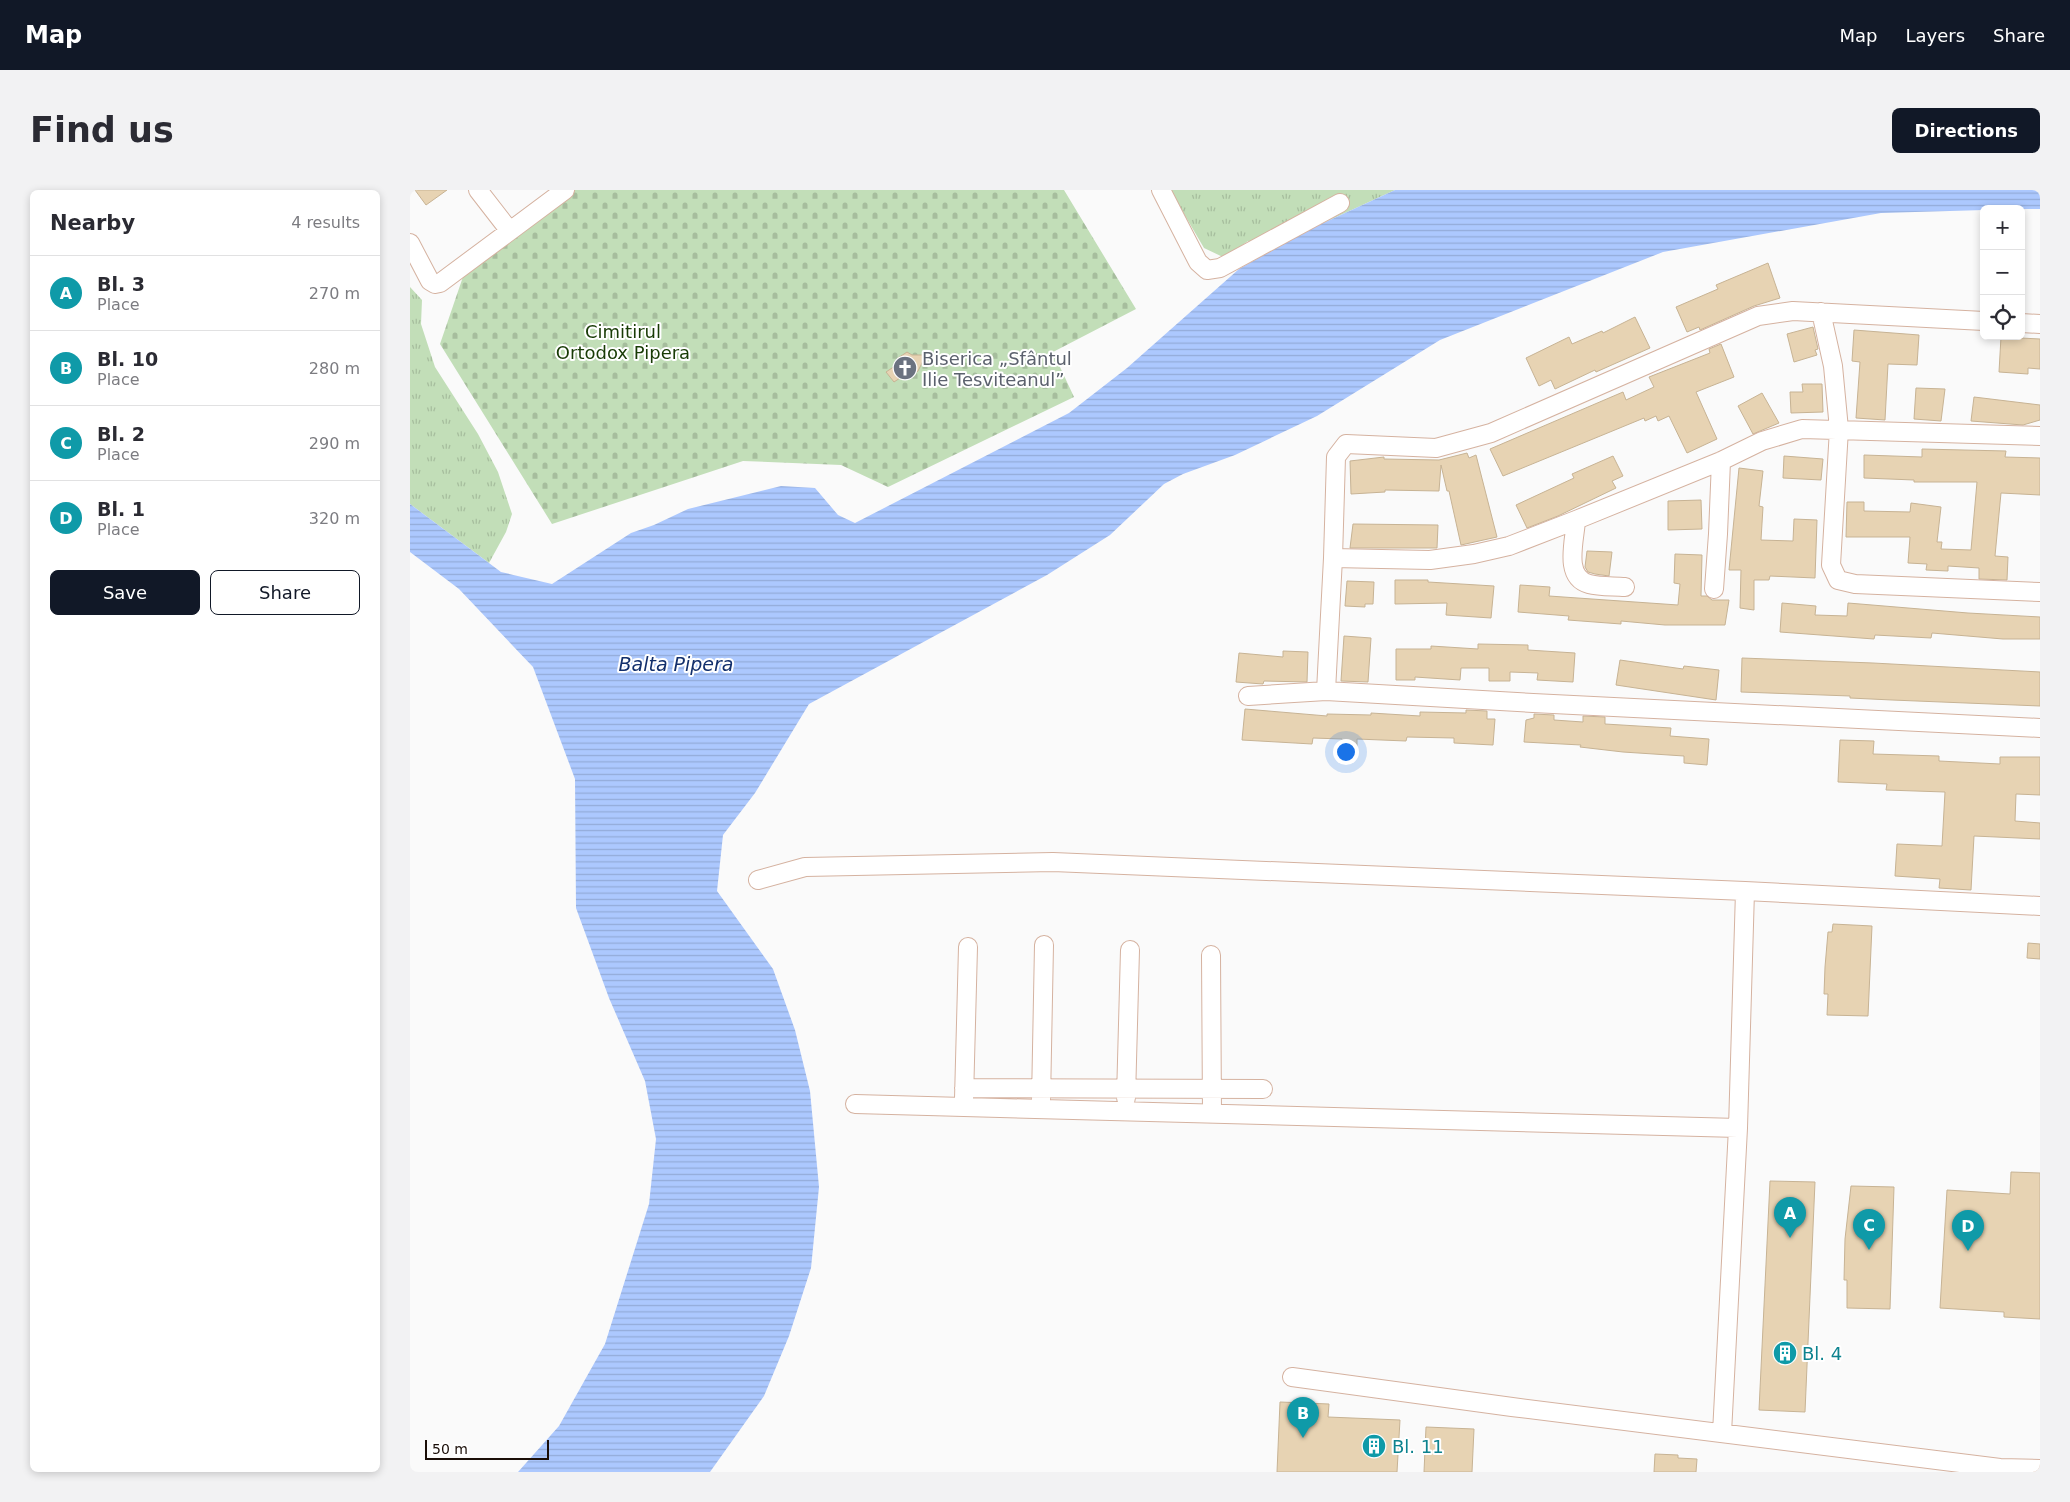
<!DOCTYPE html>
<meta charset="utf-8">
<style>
:root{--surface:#fff;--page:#f2f2f3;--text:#2b2b33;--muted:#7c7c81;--line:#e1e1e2;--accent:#111827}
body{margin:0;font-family:"DejaVu Sans",sans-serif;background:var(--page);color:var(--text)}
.controls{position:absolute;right:15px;top:15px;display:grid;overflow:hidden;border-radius:8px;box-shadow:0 2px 8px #0003}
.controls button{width:45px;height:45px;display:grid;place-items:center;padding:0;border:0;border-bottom:1px solid var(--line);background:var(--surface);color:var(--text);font:25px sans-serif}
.scale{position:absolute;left:15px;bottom:12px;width:124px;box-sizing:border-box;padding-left:5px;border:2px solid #1a0e08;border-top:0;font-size:14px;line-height:18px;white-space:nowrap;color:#1a0e08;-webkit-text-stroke:4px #fff;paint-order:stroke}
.you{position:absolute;left:935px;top:561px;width:18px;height:18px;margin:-12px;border:4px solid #fff;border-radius:50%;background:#1a73e8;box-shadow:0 0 0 8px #1a73e833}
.badge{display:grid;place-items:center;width:32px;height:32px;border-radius:50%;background:var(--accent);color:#fff;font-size:16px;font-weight:700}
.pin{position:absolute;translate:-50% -41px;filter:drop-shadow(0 1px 2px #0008)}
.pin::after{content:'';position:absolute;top:26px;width:18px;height:15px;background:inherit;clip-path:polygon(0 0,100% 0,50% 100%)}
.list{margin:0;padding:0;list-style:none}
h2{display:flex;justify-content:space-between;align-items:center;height:65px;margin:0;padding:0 20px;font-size:21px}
h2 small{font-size:16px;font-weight:400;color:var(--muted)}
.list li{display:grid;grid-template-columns:32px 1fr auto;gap:15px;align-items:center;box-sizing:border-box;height:75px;padding:0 20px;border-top:1px solid var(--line)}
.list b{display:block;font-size:19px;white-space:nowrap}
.list p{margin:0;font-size:16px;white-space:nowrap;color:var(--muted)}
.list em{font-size:16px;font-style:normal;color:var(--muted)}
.actions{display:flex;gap:10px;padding:15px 20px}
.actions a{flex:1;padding:11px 0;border:1px solid var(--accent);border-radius:8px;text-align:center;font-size:18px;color:var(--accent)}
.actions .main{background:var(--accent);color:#fff}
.icon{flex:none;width:28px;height:28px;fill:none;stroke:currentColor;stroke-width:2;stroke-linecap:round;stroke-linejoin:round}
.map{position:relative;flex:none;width:1630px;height:1282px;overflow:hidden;border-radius:8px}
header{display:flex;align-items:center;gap:30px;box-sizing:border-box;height:70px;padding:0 25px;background:var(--accent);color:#fff}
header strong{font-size:24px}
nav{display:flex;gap:28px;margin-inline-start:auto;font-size:18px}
.intro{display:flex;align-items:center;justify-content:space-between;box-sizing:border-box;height:120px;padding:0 30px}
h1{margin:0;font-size:35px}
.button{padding:12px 22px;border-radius:8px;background:var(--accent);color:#fff;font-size:18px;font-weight:700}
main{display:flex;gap:30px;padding:0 30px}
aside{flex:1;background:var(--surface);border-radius:8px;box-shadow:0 2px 8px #0003}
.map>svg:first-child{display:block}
.grass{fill:url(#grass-tufts)}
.cemetery{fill:url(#cemetery-stones)}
.water{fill:url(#water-rules)}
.building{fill:#e7d3b3;stroke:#c7b394}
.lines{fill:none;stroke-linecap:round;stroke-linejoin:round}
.street-casing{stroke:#d5b2a0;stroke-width:20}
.street{stroke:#fff;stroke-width:18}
.labels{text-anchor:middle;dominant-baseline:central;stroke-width:4;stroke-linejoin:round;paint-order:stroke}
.park-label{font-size:18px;fill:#183b05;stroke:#fff}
.worship-label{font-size:18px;fill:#5b616d;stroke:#fff;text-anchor:start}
.culture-label{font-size:18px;fill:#0d838f;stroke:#fff;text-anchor:start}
.water-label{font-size:19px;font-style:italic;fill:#122f6c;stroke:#fff}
</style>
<header>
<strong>Map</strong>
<nav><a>Map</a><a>Layers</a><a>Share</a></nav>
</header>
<div class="intro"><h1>Find us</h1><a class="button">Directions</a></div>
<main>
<aside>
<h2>Nearby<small>4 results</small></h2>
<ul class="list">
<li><span class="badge" style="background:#0f9aa8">A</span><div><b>Bl. 3</b><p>Place</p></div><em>270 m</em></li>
<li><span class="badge" style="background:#0f9aa8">B</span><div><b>Bl. 10</b><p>Place</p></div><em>280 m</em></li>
<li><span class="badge" style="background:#0f9aa8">C</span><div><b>Bl. 2</b><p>Place</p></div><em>290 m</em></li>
<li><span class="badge" style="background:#0f9aa8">D</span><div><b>Bl. 1</b><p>Place</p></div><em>320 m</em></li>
</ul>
<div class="actions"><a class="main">Save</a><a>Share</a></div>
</aside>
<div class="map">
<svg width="1630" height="1282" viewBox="0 0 1630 1282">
<defs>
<pattern id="grass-tufts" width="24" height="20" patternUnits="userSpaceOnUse" patternTransform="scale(1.25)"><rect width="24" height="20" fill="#c2deb8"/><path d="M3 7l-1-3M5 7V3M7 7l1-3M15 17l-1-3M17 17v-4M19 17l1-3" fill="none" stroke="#a6bd9d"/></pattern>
<pattern id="cemetery-stones" width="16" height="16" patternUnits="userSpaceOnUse" patternTransform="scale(1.25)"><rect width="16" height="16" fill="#c2deb8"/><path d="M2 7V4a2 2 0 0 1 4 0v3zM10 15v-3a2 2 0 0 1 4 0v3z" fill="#a6bd9d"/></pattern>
<pattern id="water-rules" width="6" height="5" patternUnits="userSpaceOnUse" patternTransform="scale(1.25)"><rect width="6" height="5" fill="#acc8fe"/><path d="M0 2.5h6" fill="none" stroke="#93abd8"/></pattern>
</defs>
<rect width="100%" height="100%" fill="#fafafa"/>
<path class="grass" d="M760 0H985L896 41 852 66 838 51 815 68 794 58Z
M0 97 12 110 11 134 25 177 68 244 88 282 102 324 96 342 79 373 0 314Z"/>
<path class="cemetery" d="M165 0H654L726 119 643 162 664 207 478 297 431 275 333 271 142 334 30 154 56 78Z"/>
<path class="water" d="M985 0H1630V19H1574V20L1471 23 1253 62 1030 150 907 226 825 265 773 284 754 294 700 345 637 385 399 514 345 603 313 645 307 701 363 779 385 840 400 901 409 997 401 1078 379 1146 354 1206 300 1282H108L149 1236 195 1154 239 1014 246 949 235 891 199 808 166 718 165 589 123 477 49 399 0 362V314L91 382 142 394 221 343 244 335 278 319 371 296 405 298 428 325 445 333 659 223 717 178 829 79 896 41Z"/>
<path class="building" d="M5 0H37L16 15Z
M1358 73 1370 108 1344 116 1290 140 1289 137 1277 142 1266 117 1308 99 1306 95Z
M1225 127 1240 158 1186 182 1185 180 1145 199 1141 190 1129 196 1116 168 1159 147 1162 154 1192 141 1193 143Z
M1403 137 1408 159 1405 160 1407 165 1384 172 1377 144Z
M1444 140 1509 145 1507 175 1478 174 1475 230 1446 228 1450 172 1442 171Z
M1591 147 1630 149V179L1618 178V184L1589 182Z
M1311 154 1324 187 1286 202 1307 249 1277 263 1259 226 1248 231 1246 226 1235 231 1234 228 1093 286 1080 259 1213 202 1216 210 1244 197 1239 187 1300 163 1299 159Z
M497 162 502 165H516L508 181 501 186 496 184 484 192 476 182 488 174V168Z
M1392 194H1412L1413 222 1381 223 1380 202H1393Z
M1506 198 1535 199 1531 231 1504 229Z
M1352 203 1369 233 1343 244 1328 216Z
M1564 207 1630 215V230L1613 235 1561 231Z
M1512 259 1596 261 1595 267 1630 268V305L1591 303 1585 366 1598 367 1597 390 1569 389V378L1538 376V381L1516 380 1517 374 1498 373 1500 347H1436L1437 312H1454V321L1500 322 1501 313 1531 317 1527 352H1532L1531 359 1561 360 1567 292H1504V290L1454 288V265L1512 267Z
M1057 263 1059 268 1066 265 1087 347 1051 355 1039 301H1037L1031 275 1029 301 975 300V302L941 304 940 271 974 267V269L1029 270Z
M1203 266 1213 286 1202 291 1206 298 1148 326 1117 338 1106 315 1164 288 1162 284Z
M1374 266 1413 269 1411 290 1373 288Z
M1329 278 1353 281 1349 316 1353 317 1351 350 1383 351 1384 329 1407 330 1405 388 1360 386 1359 390H1344V420L1330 418 1331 380H1319Z
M1291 310 1292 339 1258 340V311Z
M943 334 1028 335 1027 358H940Z
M1177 361 1202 362 1199 386 1185 384 1178 382 1175 377Z
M1265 364 1292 365 1291 406H1297L1302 410H1319L1315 435H1255L1211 431V434L1158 430 1159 426 1108 422 1110 395 1140 397 1139 406 1268 415 1270 394 1264 393Z
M985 390H1018V392L1084 396 1081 428 1036 425 1037 413 985 414Z
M937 391 964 392 963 414H955V417L935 416Z
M1372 413 1406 416 1405 425 1437 426 1438 413 1558 423 1630 427V449H1593L1522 443 1521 448 1465 445 1464 449 1370 442Z
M934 446 961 448 958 492 931 491Z
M1068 454 1118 455V460L1165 463 1163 492 1127 490 1128 483 1100 482V491H1079V478H1051L1050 490 1005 487V490H986V459H1021V456L1068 459Z
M873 461 898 462 897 492 854 491 853 494 826 492 829 463 873 467Z
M1332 468 1463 473 1630 482V516L1482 510 1440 508V506L1331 502Z
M1210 470 1273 479 1274 476 1309 480 1306 510 1206 495Z
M835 519 917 526V524L961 525V523L1010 526V522L1056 523V520L1077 521V529H1085L1083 555 1044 553V548L997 547 996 551 947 549V559L931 558 932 549 903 548 902 554 832 550Z
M1124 524 1144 525V530L1173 532V526L1195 527V534L1261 538 1260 546 1299 549 1297 575 1274 573V566L1213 562 1170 557 1171 555 1114 552 1116 530 1124 528Z
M1430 550 1464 551 1463 564 1529 566V571L1590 574V567H1630V605L1606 604 1605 631 1630 633V649L1564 646 1561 700 1529 698 1530 689 1485 686 1487 654 1532 656 1535 602 1476 600 1477 594 1428 592Z
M1423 734 1462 736 1458 826 1417 825 1418 804H1414L1415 777 1418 742H1422Z
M1618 753 1630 754V769L1617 768Z
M1601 982 1630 983V1129L1594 1127V1122L1530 1118 1537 1000 1600 1004Z
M1360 991 1405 992 1395 1222 1349 1220Z
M1441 996 1484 997 1480 1119 1437 1118V1090H1434L1435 1049Z
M870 1212 919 1214 918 1227 990 1230 987 1282H867Z
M1016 1237 1064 1239 1062 1282H1014Z
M1245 1264 1268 1265V1268L1287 1269 1286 1282H1244Z"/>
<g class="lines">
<g class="street-casing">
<path id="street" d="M68 0 99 40
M751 0 788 72 797 80 810 78 930 13
M0 53 20 91 25 94 30 93 155 0
M1411 122 1423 176 1429 239 1421 375 1428 390 1445 394 1630 402
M1611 133 1630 134
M1166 330C1165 350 1153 387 1179 394 1190 397 1203 396 1215 397
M923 368 1020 370 1064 364 1099 356 1166 330 1311 271 1352 251 1392 239 1630 246
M1304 399 1308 344 1311 271
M916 501 923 368 926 267 936 254 1026 258 1081 243 1348 126 1383 121 1574 131
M838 506 916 501 1123 513 1630 538
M348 690 395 677 643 672 1335 701 1630 716
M801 765 802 923
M554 898 853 899
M716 908 720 760
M554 909 558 757
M631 911 634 755
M445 914 1328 938
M882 1187 1102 1217 1590 1278 1630 1279
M1312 1243 1328 938 1335 701"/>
</g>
<use href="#street" class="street"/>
</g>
<defs>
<g id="church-disc" transform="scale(1.25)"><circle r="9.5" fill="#6b7280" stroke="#fff"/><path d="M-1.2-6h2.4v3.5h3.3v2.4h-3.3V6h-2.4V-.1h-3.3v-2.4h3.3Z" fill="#fff"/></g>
<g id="building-disc" transform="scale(1.25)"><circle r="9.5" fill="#0f9aa8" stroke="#fff"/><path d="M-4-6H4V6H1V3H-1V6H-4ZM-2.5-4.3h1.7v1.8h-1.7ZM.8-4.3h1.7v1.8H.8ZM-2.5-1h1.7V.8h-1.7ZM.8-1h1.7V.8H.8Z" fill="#fff"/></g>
</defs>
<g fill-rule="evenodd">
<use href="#church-disc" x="495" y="178"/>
<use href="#building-disc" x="1375" y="1163"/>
<use href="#building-disc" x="964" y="1256"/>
</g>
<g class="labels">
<g class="park-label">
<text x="213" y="141">Cimitirul<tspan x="213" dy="21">Ortodox Pipera</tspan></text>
</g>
<g class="worship-label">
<text x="512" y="168">Biserica „Sfântul<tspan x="512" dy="21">Ilie Tesviteanul”</tspan></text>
</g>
<g class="culture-label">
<text x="1392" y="1163">Bl. 4</text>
<text x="982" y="1256">Bl. 11</text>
</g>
<g class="water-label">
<text x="266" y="474">Balta Pipera</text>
</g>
</g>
</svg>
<div class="controls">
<button>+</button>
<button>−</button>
<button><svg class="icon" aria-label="locate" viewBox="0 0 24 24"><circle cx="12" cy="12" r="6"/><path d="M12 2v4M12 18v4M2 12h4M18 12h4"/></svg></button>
</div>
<div class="scale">50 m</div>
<div class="you"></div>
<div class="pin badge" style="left:1380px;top:1048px;background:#0f9aa8">A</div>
<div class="pin badge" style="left:893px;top:1248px;background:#0f9aa8">B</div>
<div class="pin badge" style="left:1459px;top:1060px;background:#0f9aa8">C</div>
<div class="pin badge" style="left:1558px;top:1061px;background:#0f9aa8">D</div>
</div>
</main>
